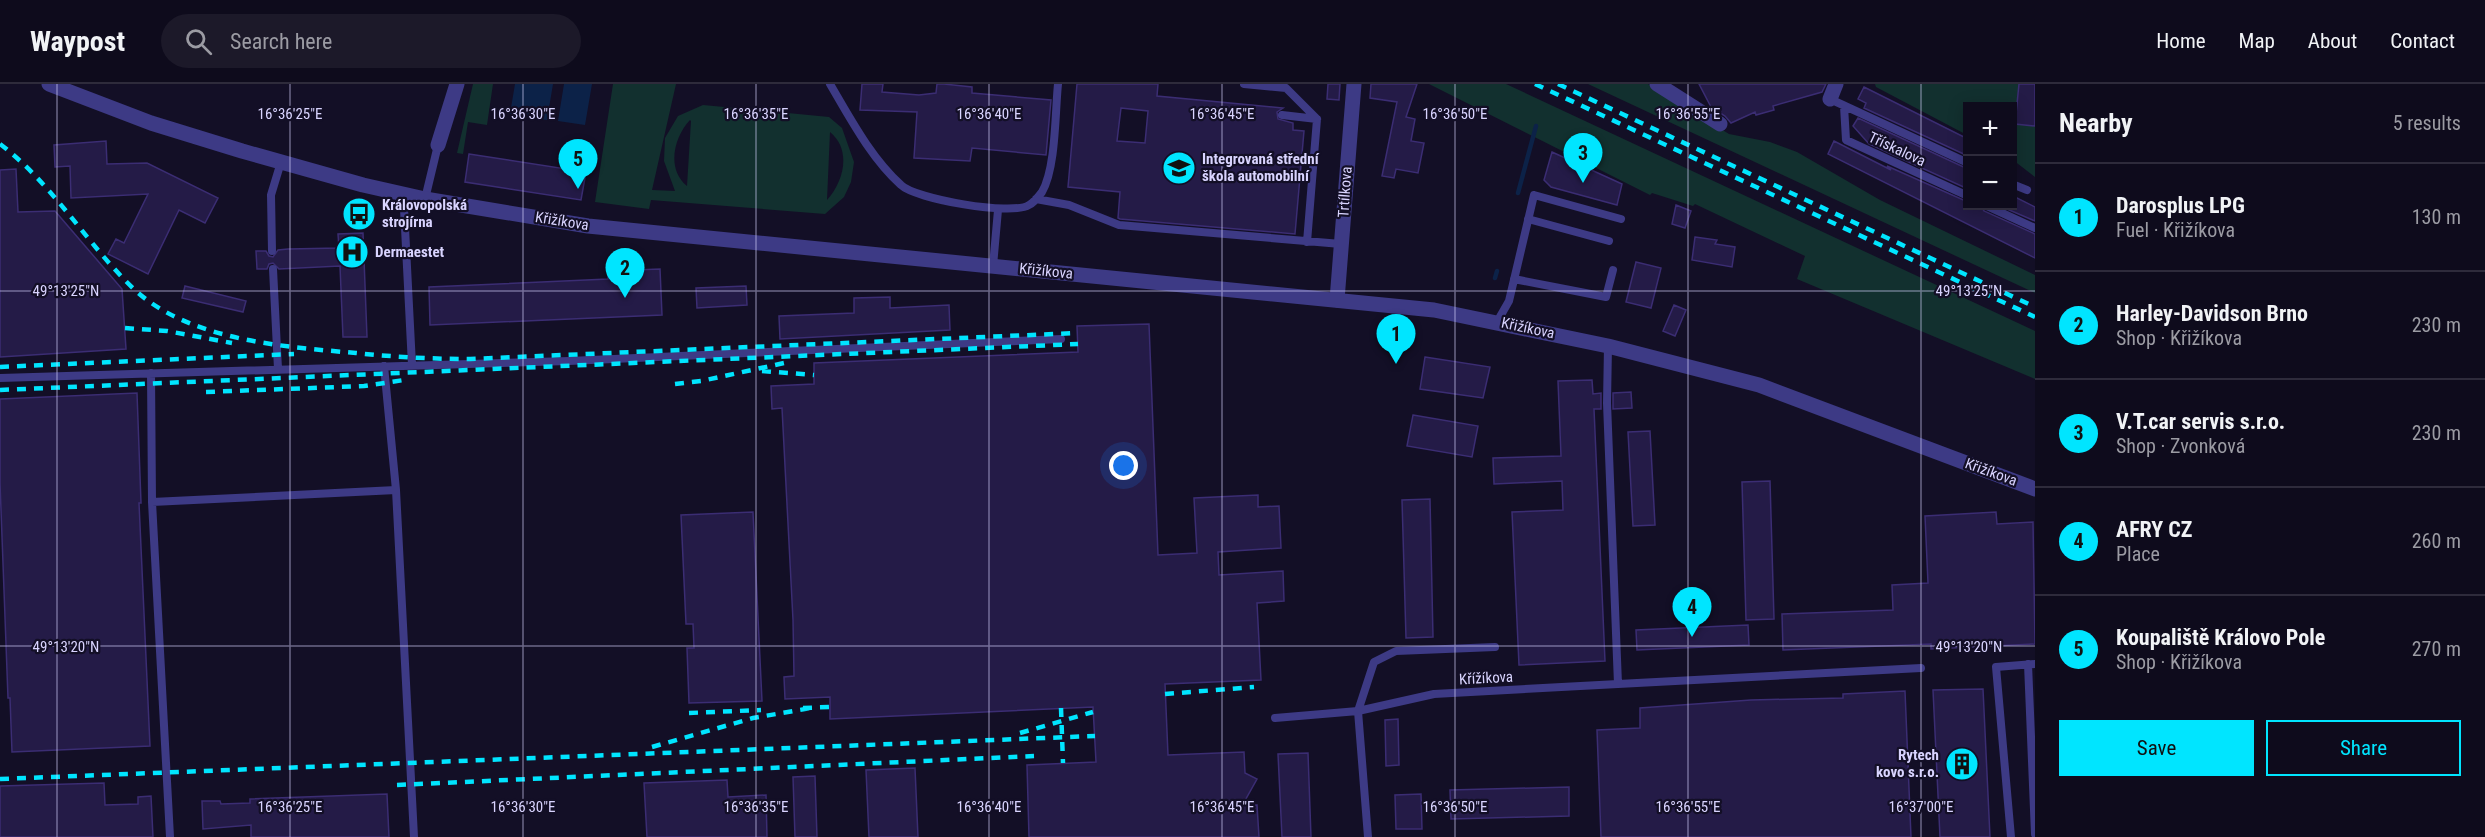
<!DOCTYPE html>
<meta charset="utf-8">
<style>
:root{--surface:#0e0b1c;--page:#1c1929;--text:#f1f3f6;--muted:#9b9ba3;--line:#2e2b3b;--accent:#00e5ff}
body{margin:0;font-family:"Roboto Condensed",sans-serif;background:var(--page);color:var(--text)}
.controls{position:absolute;right:18px;top:18px;display:grid;overflow:hidden;border-radius:0px;box-shadow:0 3px 15px #0003}
.controls button{width:54px;height:54px;display:grid;place-items:center;padding:0;border:0;border-bottom:2px solid var(--line);background:var(--surface);color:var(--text);font:30px sans-serif}
.you{position:absolute;left:1124px;top:382px;width:21px;height:21px;margin:-15px;border:4px solid #fff;border-radius:50%;background:#1a73e8;box-shadow:0 0 0 9px #1a73e833}
.badge{display:grid;place-items:center;width:39px;height:39px;border-radius:50%;background:var(--accent);color:#111;font-size:20px;font-weight:700}
.pin{position:absolute;translate:-50% -50px;filter:drop-shadow(0 2px 3px #0008)}
.pin::after{content:'';position:absolute;top:32px;width:21px;height:18px;background:inherit;clip-path:polygon(0 0,100% 0,50% 100%)}
.list{margin:0;padding:0;list-style:none}
h2{display:flex;justify-content:space-between;align-items:center;height:78px;margin:0;padding:0 24px;font-size:26px}
h2 small{font-size:20px;font-weight:400;color:var(--muted)}
.list li{display:grid;grid-template-columns:39px 1fr auto;gap:18px;align-items:center;box-sizing:border-box;height:108px;padding:0 24px;border-top:2px solid var(--line)}
.list b{display:block;font-size:22px;white-space:nowrap}
.list p{margin:0;font-size:20px;white-space:nowrap;color:var(--muted)}
.list em{font-size:20px;font-style:normal;color:var(--muted)}
.actions{display:flex;gap:12px;padding:18px 24px}
.actions a{flex:1;padding:14px 0;border:2px solid var(--accent);border-radius:0px;text-align:center;font-size:21px;color:var(--accent)}
.actions .main{background:var(--accent);color:#111}
.icon{flex:none;width:33px;height:33px;fill:none;stroke:currentColor;stroke-width:2;stroke-linecap:round;stroke-linejoin:round}
.map{position:relative;flex:none;width:2035px;height:753px;overflow:hidden}
header{display:flex;align-items:center;gap:36px;box-sizing:border-box;height:84px;padding:0 30px;background:var(--surface);border-bottom:2px solid var(--line)}
header strong{font-size:28px}
nav{display:flex;gap:33px;margin-inline-start:auto;font-size:21px}
.search{width:420px;height:54px;background:var(--page);display:flex;align-items:center;gap:15px;box-sizing:border-box;padding:0 21px;border-radius:33px;color:var(--muted);font-size:22px}
main{display:flex}
aside{flex:1;background:var(--surface)}
.map>svg:first-child{display:block}
.green{fill:#12302f;fill-rule:evenodd}
.water{fill:#0c2248}
.lines{fill:none;stroke-linecap:round;stroke-linejoin:round}
.stream{stroke:#0c2248;stroke-width:4.5}
.building{fill:#241b47;stroke:#3b2d73;stroke-width:1.5;fill-rule:evenodd}
.service{stroke:#3d3a85;stroke-width:8}
.minor{stroke:#3d3a85;stroke-width:15}
.tertiary{stroke:#3d3a85;stroke-width:15}
.rail{stroke:#00e5ff;stroke-width:4.5;stroke-dasharray:9 8;stroke-linecap:butt}
.ticks{fill:none;stroke:#d9d4ff;stroke-width:1.5;stroke-opacity:0.45}
.labels{text-anchor:middle;dominant-baseline:central;stroke-width:4.5;stroke-linejoin:round;paint-order:stroke}
.street-label{font-size:15px;fill:#d9d4ff;stroke:#130f26}
.poi-label{font-size:15px;font-weight:bold;fill:#d9d4ff;stroke:#130f26;text-anchor:start}
.ticks-label{font-size:15px;text-anchor:middle;fill:#d9d4ff;stroke:#130f26;stroke-width:4.5;stroke-linejoin:round;paint-order:stroke}
</style>
<header>
<strong>Waypost</strong>
<div class="search"><svg class="icon" aria-label="search" viewBox="0 0 24 24"><circle cx="10" cy="10" r="6"/><path d="M15 15l6 6"/></svg>Search here</div>
<nav><a>Home</a><a>Map</a><a>About</a><a>Contact</a></nav>
</header>
<main>
<div class="map">
<svg width="2035" height="753" viewBox="0 0 2035 753">
<rect width="100%" height="100%" fill="#130f26"/>
<path class="green" d="M473 0H493L487 41 468 38 463 70 457 69Z
M613 0H676L652 106 675 107 664 77 665 54 678 32 703 21 829 33 842 44 854 78 851 98 844 113 825 130 651 116 649 125 595 118ZM690 36 691 37 687 102C666 85 674 53 690 36ZM830 48C851 65 845 96 827 116Z
M1429 0H1506L2035 247V295L1797 195 1805 172 1695 120 1693 122 1652 109 1650 111Z
M1588 0H1648L1729 50 1770 58 1797 68 1880 116 2035 191V209Z
M1875 0H2035V93L2013 76 2012 22H1968L1967 51 1876 3Z"/>
<path class="water" d="M515 0H553L547 36 510 30Z
M564 0H592L585 41 558 37Z"/>
<g class="lines">
<path class="stream" d="M1518 109 1536 42
M1495 194 1497 187"/>
</g>
<path class="building" d="M862 0H883L882 8 919 11 936 9 937 0H944L972 3V9L1051 16 1046 71 972 64 970 77 914 74 917 28 860 26Z
M1077 0H1158L1157 12 1283 24 1277 28 1278 35 1293 39V46L1304 47 1295 150 1120 135 1118 134 1120 108 1068 103ZM1121 24 1148 27 1145 59 1117 57Z
M1328 0H1340L1339 16 1327 15Z
M1371 0H1417L1406 33 1415 35 1411 57 1424 59 1418 89 1396 85 1394 94 1382 92 1397 18 1370 14Z
M1699 0H1826L1822 8 1773 22 1774 26 1756 31 1755 28 1731 39 1725 32 1711 23Z
M2019 0H2035V42L2015 40Z
M1864 3 1968 55V72L1864 24 1866 19 1858 15Z
M1858 34 1968 85V105L1869 60 1853 42Z
M106 57 107 80 147 79 218 114 205 139 179 126 148 190 108 170 116 155 124 159 148 110 71 114 70 82 55 83 54 61Z
M1834 57 1891 86 1887 82 1968 118V122H1981L1984 127 2035 150V174L1828 70Z
M1552 68 1622 100 1617 121 1551 103 1544 96Z
M469 70 586 88 581 116 465 98Z
M16 85 18 128 55 127 122 205 126 265 0 273V86Z
M2013 112 2035 123V137L2000 122H2013Z
M1676 121 1691 127 1685 144 1672 140Z
M363 149 367 253H343L340 182 279 185 273 179 269 180 267 185H257L256 167H266L269 172 273 173 278 166 288 165 339 164 338 150Z
M1695 153 1717 156 1715 160 1735 163 1732 183 1692 176Z
M1636 178 1661 184 1651 224 1626 218Z
M660 185 662 231 430 241 429 203 608 195V187Z
M185 202 246 217 243 228 182 214Z
M746 202 747 221 697 224 696 204Z
M890 213V224L949 221 950 246 780 255 779 232 854 229V214Z
M1674 221 1686 226 1675 252 1663 247Z
M1149 240 1158 471 1197 469 1194 414 1258 411V423L1279 422 1281 464 1218 468 1219 491 1283 487 1284 517 1257 519 1261 596 1165 600 1168 671 1244 668 1245 689 1257 695 1242 722 1257 721 1259 753H1029L1027 681 1096 678 1093 623 830 635V613L785 615 784 593 794 592 793 536 782 324 772 325 771 302 814 300V279L1078 268 1077 242Z
M1425 273 1490 283 1483 314 1420 305Z
M1592 296 1593 310 1601 309V325H1594L1605 577 1519 581 1512 428 1563 426 1562 397 1494 400 1493 374 1561 372 1558 297Z
M1631 308 1632 324 1613 325V309Z
M137 309 141 419H139L150 662 12 668 10 614H8L0 399V315Z
M1413 331 1478 342 1472 373 1407 362Z
M1650 347 1655 441 1633 442 1628 348Z
M1770 397 1774 535 1746 536 1742 398Z
M1430 415 1433 553 1406 554 1402 416Z
M753 428 762 617 689 619 687 564H694L693 540H686L681 431Z
M1996 428 1997 440 2033 438 2035 560 1931 565V560L1783 566 1782 530 1893 526 1892 501 1928 499 1925 432Z
M1748 541 1749 561 1637 566 1636 546Z
M1983 605 1990 753H1940L1933 606Z
M1905 607 1911 753H1601L1597 646 1640 644V624L1751 616 1843 614V610Z
M1398 635 1399 681 1386 682 1385 636Z
M1308 669 1311 753H1282L1278 670Z
M915 684 918 753H869L866 686Z
M815 692 817 753H795L793 693Z
M727 696 728 713 766 711 767 753H647L644 699Z
M104 699 105 721 138 720V713L151 712 153 753H0V702Z
M1569 703V732L1451 735 1450 706Z
M387 710 389 753H251V741L203 745 202 717H220L221 720 250 719V715Z
M1421 710 1422 745H1396L1395 711Z"/>
<g class="lines">
<path class="service" d="M830 0C850 34 871 74 901 101 915 115 1012 132 1029 121 1033 119 1039 112 1042 108 1056 84 1055 29 1058 0
M1244 0 1286 4 1317 35
M1830 15 1968 79
M1844 22 1846 56 1968 112
M1282 31 1317 35 1307 158
M2012 100 2027 106
M406 111 404 124 412 281
M425 115 438 61
M1036 115 1069 121 1119 141 1341 160
M1987 122 2035 144
M1528 135 1609 157
M272 167 271 111 281 78
M993 182 998 126
M273 185 278 285
M1514 195 1606 213 1613 186
M1497 238 1509 217 1534 111 1621 135
M1608 262 1607 319 1618 600 1921 584
M384 282 396 406 414 753
M151 289 152 418 396 406
M0 294 569 277 1061 255
M152 418 170 753
M2028 580 2035 750
M1275 634 1358 627 1434 610 1618 600
M1368 753 1358 627 1374 578 1396 567 1495 563
M2011 753 1996 583 2035 580"/>
<path class="minor" d="M1657 0 1720 40
M1830 15 1836 0
M438 61 457 0
M1337 216 1354 0"/>
<path class="tertiary" d="M49 0 151 39 242 67 363 101 425 115 588 142 1434 226 1608 262 1759 301 2035 405"/>
<path class="rail" d="M1535 0 2035 233
M1558 0 2035 223
M0 60C54 101 87 161 136 207 192 257 286 263 356 269 394 273 432 275 470 275L1077 249
M125 244 167 247 232 259
M0 283 294 270
M762 287 814 291
M675 300 701 297 784 279
M0 306 1078 260
M206 308 364 302 404 296
M1165 610 1254 603
M803 624 830 623
M1061 624 1063 679
M689 629 761 626
M1020 649 1093 628
M652 663 753 634 811 624
M0 695 1095 652
M397 701 1034 672"/>
</g>
<path class="ticks" d="M57 0V753M290 0V753M523 0V753M756 0V753M989 0V753M1222 0V753M1455 0V753M1688 0V753M1921 0V753M0 207H2035M0 562H2035"/>
<defs>
<g id="school-disc" transform="scale(1.725)"><circle r="9.5" fill="#00e5ff" stroke="#130f26"/><path d="M0-5L7-2L0 1L-7-2ZM-4 1L0 2.5L4 1V4Q0 6-4 4Z" fill="#111"/></g>
<g id="bus-disc" transform="scale(1.725)"><circle r="9.5" fill="#00e5ff" stroke="#130f26"/><path d="M-5-6H5V4H4V6H2V4H-2V6H-4V4H-5ZM-3.5-4V0h7V-4ZM-3.5 1.2v1.5H-2V1.2ZM2 1.2v1.5H3.5V1.2Z" fill="#111"/></g>
<g id="hospital-disc" transform="scale(1.725)"><circle r="9.5" fill="#00e5ff" stroke="#130f26"/><path d="M-5-5h3v3.5h4V-5h3V5h-3V1.5h-4V5h-3Z" fill="#111"/></g>
<g id="building-disc" transform="scale(1.725)"><circle r="9.5" fill="#00e5ff" stroke="#130f26"/><path d="M-4-6H4V6H1V3H-1V6H-4ZM-2.5-4.3h1.7v1.8h-1.7ZM.8-4.3h1.7v1.8H.8ZM-2.5-1h1.7V.8h-1.7ZM.8-1h1.7V.8H.8Z" fill="#111"/></g>
</defs>
<g fill-rule="evenodd">
<use href="#school-disc" x="1179" y="84"/>
<use href="#bus-disc" x="359" y="130"/>
<use href="#hospital-disc" x="352" y="168"/>
<use href="#building-disc" x="1962" y="680"/>
</g>
<g class="labels">
<g class="street-label">
<text transform="translate(1897 65) rotate(25)">Třískalova</text>
<text transform="translate(1345 108) rotate(-86)">Trtílkova</text>
<text transform="translate(562 137) rotate(9)">Křižíkova</text>
<text transform="translate(1046 187) rotate(6)">Křižíkova</text>
<text transform="translate(1528 244) rotate(12)">Křižíkova</text>
<text transform="translate(1991 388) rotate(20)">Křižíkova</text>
<text transform="translate(1486 594) rotate(-3)">Křížíkova</text>
</g>
<g class="poi-label">
<text x="1202" y="75">Integrovaná střední<tspan x="1202" dy="17">škola automobilní</tspan></text>
<text x="382" y="121">Královopolská<tspan x="382" dy="17">strojírna</tspan></text>
<text x="375" y="168">Dermaestet</text>
<text x="1939" y="671" text-anchor="end">Rytech<tspan x="1939" dy="17">kovo s.r.o.</tspan></text>
</g>
</g>
<g class="ticks-label">
<text x="290" y="35">16°36'25"E</text>
<text x="523" y="35">16°36'30"E</text>
<text x="756" y="35">16°36'35"E</text>
<text x="989" y="35">16°36'40"E</text>
<text x="1222" y="35">16°36'45"E</text>
<text x="1455" y="35">16°36'50"E</text>
<text x="1688" y="35">16°36'55"E</text>
<text x="66" y="212">49°13'25"N</text>
<text x="1969" y="212">49°13'25"N</text>
<text x="66" y="568">49°13'20"N</text>
<text x="1969" y="568">49°13'20"N</text>
<text x="290" y="728">16°36'25"E</text>
<text x="523" y="728">16°36'30"E</text>
<text x="756" y="728">16°36'35"E</text>
<text x="989" y="728">16°36'40"E</text>
<text x="1222" y="728">16°36'45"E</text>
<text x="1455" y="728">16°36'50"E</text>
<text x="1688" y="728">16°36'55"E</text>
<text x="1921" y="728">16°37'00"E</text>
</g>
</svg>
<div class="controls">
<button>+</button>
<button>−</button>
</div>
<div class="you"></div>
<div class="pin badge" style="left:1396px;top:280px">1</div>
<div class="pin badge" style="left:625px;top:214px">2</div>
<div class="pin badge" style="left:1583px;top:99px">3</div>
<div class="pin badge" style="left:1692px;top:553px">4</div>
<div class="pin badge" style="left:578px;top:105px">5</div>
</div>
<aside>
<h2>Nearby<small>5 results</small></h2>
<ul class="list">
<li><span class="badge">1</span><div><b>Darosplus LPG</b><p>Fuel · Křižíkova</p></div><em>130 m</em></li>
<li><span class="badge">2</span><div><b>Harley-Davidson Brno</b><p>Shop · Křižíkova</p></div><em>230 m</em></li>
<li><span class="badge">3</span><div><b>V.T.car servis s.r.o.</b><p>Shop · Zvonková</p></div><em>230 m</em></li>
<li><span class="badge">4</span><div><b>AFRY CZ</b><p>Place</p></div><em>260 m</em></li>
<li><span class="badge">5</span><div><b>Koupaliště Královo Pole</b><p>Shop · Křižíkova</p></div><em>270 m</em></li>
</ul>
<div class="actions"><a class="main">Save</a><a>Share</a></div>
</aside>
</main>
